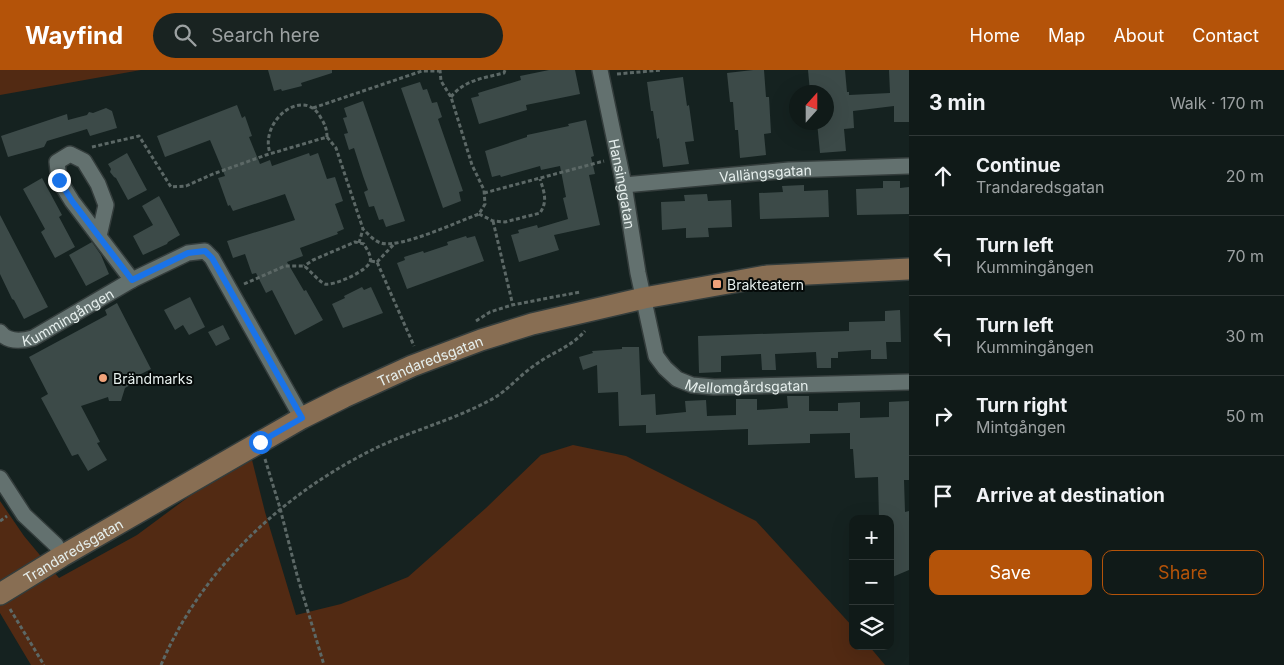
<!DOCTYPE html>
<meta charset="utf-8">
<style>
:root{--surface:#101a18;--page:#192321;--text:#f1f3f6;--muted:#9ca1a2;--line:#303837;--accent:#b45309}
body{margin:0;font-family:Inter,sans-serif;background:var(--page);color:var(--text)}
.controls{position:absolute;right:15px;bottom:15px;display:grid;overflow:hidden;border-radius:10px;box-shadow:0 5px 20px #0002}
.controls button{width:45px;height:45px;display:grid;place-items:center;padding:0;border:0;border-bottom:1px solid var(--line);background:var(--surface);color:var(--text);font:25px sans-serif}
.compass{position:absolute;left:789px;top:15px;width:45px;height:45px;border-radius:50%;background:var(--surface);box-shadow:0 5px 20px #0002;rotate:21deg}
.stop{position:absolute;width:15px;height:15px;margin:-11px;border:4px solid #1a73e8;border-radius:50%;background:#fff}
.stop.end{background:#1a73e8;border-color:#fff;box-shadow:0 1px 5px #0008}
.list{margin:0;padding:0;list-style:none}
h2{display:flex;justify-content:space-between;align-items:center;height:65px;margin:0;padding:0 20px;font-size:21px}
h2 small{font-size:16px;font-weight:400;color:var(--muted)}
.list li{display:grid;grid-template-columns:32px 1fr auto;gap:15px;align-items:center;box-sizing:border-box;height:80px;padding:0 20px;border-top:1px solid var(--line)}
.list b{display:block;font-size:19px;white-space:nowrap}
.list p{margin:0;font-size:16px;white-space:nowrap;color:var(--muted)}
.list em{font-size:16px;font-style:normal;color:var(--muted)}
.actions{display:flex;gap:10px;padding:15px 20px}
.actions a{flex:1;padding:11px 0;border:1px solid var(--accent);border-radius:10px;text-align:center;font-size:18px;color:var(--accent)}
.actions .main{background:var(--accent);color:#fff}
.icon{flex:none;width:28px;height:28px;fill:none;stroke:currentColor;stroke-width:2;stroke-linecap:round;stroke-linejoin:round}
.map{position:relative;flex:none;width:909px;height:595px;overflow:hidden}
header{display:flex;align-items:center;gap:30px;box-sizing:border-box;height:70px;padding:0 25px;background:var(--accent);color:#fff}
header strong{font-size:24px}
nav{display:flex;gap:28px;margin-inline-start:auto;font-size:18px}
.search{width:350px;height:45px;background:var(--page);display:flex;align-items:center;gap:12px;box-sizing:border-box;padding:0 18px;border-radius:28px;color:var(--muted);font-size:19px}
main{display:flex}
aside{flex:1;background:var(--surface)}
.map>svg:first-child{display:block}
.green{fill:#522a13}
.building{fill:#3c4a48}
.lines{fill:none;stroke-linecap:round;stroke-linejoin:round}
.street-casing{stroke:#343d3c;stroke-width:18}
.secondary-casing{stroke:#343d3c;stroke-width:24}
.path{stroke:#5c6866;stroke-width:3;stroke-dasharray:4 2.5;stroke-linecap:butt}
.street{stroke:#63716f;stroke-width:15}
.secondary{stroke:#886e53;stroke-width:21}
.route{stroke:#1a73e8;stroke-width:6}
.poi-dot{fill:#f0a27a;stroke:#050a09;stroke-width:2}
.labels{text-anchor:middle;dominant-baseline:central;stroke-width:4;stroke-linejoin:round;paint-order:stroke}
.street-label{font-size:14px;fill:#e6efed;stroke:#050a09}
.poi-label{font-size:14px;fill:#e6efed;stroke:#050a09;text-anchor:start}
</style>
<header>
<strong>Wayfind</strong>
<div class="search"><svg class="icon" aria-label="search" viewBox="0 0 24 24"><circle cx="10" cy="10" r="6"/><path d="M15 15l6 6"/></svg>Search here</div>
<nav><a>Home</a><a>Map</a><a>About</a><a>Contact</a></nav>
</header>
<main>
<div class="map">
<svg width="909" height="595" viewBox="0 0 909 595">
<rect width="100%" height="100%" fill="#152220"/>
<path class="green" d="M0 0H141L0 25Z
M573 375 626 386 756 451 853 557V576H869L885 595H31L0 543V431L24 466 59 508 137 465 191 425 252 390 265 442 296 545 341 534 408 507 486 438 541 385Z"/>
<path class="building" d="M268 0H332V3L301 13 302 16 282 21 281 19 274 21Z
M549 0H575L580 24 526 35 527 40 479 54 471 28 479 26 478 23 521 10 520 6Z
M753 0H764L766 27H769L771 63 764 64 766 85 740 88 738 60H735L733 32H730L727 3Z
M808 0H845L847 22H849V25L890 23 889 0H909V52H894V36L853 41 854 58 844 59 846 81 820 83 817 52H826V22H810Z
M683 7 687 36 689 35 694 71 685 72 689 94 663 97 659 68 657 69 653 41H651L647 12Z
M420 12 423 20 427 19 432 33 437 32 442 47 438 49 463 121 459 122 461 131 443 138 401 18Z
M363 31 405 151 386 157 383 149 379 150 374 136 369 137 364 122 368 120 363 106 354 78 349 80 344 64 348 63 343 48 347 47 344 38Z
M237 35 242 48 245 46 252 66 249 67 260 94 270 90 272 96 309 83 310 86 318 83 327 109 335 107 343 131 335 134 344 159 337 162 338 164 300 178 303 186 287 192 304 221 306 220 323 250 295 265 272 220 266 223 256 203 252 204 245 184 233 188 227 171 295 150 285 124 233 141 230 135 228 136 218 108 225 106 210 70 165 87 157 66Z
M106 38 112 41 117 58 90 66 87 59 47 71 44 77 8 87 1 66 67 44 68 50 87 45 89 42 93 43Z
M586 50 594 86 591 87 595 104 589 105 600 155 554 165 559 180 519 192 511 165 519 163 518 160 537 155 538 158 568 149 563 128 566 127 560 96 541 100 540 96 501 107 500 105 492 107 485 81 527 67V65L569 56 568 54Z
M127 83 147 120 128 130 116 108 114 107 110 102 111 99 108 94Z
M42 108 62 145 59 147 75 177 55 188 41 162 45 159 23 119Z
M883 111H900V118L909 117V144L857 145 856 119 883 118Z
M804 115V121L828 120 829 147 760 149 759 123 783 122 782 116Z
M707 124 708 131 731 130 732 157 708 158 709 167 686 168V158L662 160 661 132 685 131 684 125Z
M159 126 180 165 168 172 167 174 143 185 133 166 153 155 142 136Z
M0 145 48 237 24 249 14 230 12 229 0 204Z
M466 166 467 168 475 166 484 191 407 219 397 193 405 190 404 187 423 181 424 183 448 175 447 172Z
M92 172 101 185 109 204 86 216 69 185Z
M362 217 364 220 371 217 383 243 343 258 332 234 345 228 344 226Z
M190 227 205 257 189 265 183 255 175 260 164 240Z
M117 233 151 299 133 308 135 312 125 318 121 331H109L108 327 81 336 100 372 97 373 107 390 88 401 78 384 72 386 41 328 48 324 29 287 107 245 105 240Z
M900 240 901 272H886L887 289H871V280L838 282V288H831V298H817L816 282 775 284 776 300H762L761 284 721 286V302L699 303 698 266 849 261V252L885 251V241Z
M223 255 230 269 216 276 208 262Z
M622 277H639L641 325 655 324 656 345 686 342 685 331 706 330 707 346 736 345V329H757V340L788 338 787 326H809V341H838V333L860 332V348L889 347V332L909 331V410H904L905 442 909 441V500L890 508V449H879L878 407 855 408 853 379H850V363L810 364V373L748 375V359L646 363V355L619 356 618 322 598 323 597 295 583 300 579 287 593 283 592 281 622 279Z"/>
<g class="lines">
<g class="street-casing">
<g id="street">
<path id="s1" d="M600 0 624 115 638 203 656 286 665 298 677 309 692 315 714 317 909 312"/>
<path id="s2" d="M624 115 789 100 909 96"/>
<path d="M99 166 106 135 98 114 84 91 70 84 57 92 59 110 72 131 132 210"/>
<path id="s3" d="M0 262C8 273 22 271 33 268L132 210 188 183 205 181 212 188 302 348"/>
<path d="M0 408 24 445 56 475 62 486"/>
</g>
</g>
<g class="secondary-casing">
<g id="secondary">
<path id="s4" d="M0 524 62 486 302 348 344 327 412 296 481 270 532 254 644 228 767 206 909 199"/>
</g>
</g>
<path class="path" d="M617 4 662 0
M451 27C464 10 484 8 504 3L505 0
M313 38 422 1H439
M327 67 336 78 363 159C368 164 374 171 381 173 400 179 459 151 479 144L485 134 484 120 472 95 451 27 441 11 440 0
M92 77 139 66 171 117 186 116 213 104 266 85 327 67C327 59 325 55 321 48 304 15 259 51 270 83
M484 123 604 91
M479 144 493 151 505 152 540 143C548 131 544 122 540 109
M493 151 513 236
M359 173 363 159
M371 191 377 192 414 276
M377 192 395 173
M244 214 285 196H304C310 200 319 212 325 214 334 216 367 201 370 192 372 186 367 180 364 174L355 172 313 190 304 196
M476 251 490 242 512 235 580 222
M265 389 280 438 297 505 324 595
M0 451 7 446
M10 539 44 595
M161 595C202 498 285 422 378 377 416 359 457 349 494 328 509 319 520 305 535 295 551 283 571 277 585 261"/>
<use href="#street" class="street"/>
<use href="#secondary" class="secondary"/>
</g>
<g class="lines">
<path class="route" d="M59 110 72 131 132 210 188 183 205 181 212 188 302 348 260 372"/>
</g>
<g class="poi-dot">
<rect x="712" y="209" width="10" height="10" rx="2.5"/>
<circle cx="103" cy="308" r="5"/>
</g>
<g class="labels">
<g class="street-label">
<text stroke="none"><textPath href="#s2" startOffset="142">Vallängsgatan</textPath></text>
<text stroke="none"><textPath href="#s1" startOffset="116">Hansinggatan</textPath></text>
<text stroke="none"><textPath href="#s3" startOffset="76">Kummingången</textPath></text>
<text stroke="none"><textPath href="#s4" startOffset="490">Trandaredsgatan</textPath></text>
<text stroke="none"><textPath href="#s1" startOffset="394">Mellomgårdsgatan</textPath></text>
<text stroke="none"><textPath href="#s4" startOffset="85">Trandaredsgatan</textPath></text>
</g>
<g class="poi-label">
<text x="727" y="214">Brakteatern</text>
<text x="113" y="308">Brändmarks</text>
</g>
</g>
</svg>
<div class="controls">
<button>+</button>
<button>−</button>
<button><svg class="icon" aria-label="layers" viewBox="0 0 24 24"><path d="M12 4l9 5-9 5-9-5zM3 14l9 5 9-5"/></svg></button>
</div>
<svg class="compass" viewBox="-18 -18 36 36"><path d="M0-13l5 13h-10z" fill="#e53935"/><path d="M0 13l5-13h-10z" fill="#9ca1a2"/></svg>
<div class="stop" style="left:260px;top:372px"></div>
<div class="stop end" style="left:59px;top:110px"></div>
</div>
<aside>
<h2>3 min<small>Walk · 170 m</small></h2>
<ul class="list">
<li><svg class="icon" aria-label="ahead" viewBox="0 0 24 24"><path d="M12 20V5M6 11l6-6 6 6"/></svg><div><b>Continue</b><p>Trandaredsgatan</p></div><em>20 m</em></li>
<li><svg class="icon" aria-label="left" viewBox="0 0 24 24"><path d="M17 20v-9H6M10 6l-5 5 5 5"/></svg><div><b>Turn left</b><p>Kummingången</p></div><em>70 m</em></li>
<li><svg class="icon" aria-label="left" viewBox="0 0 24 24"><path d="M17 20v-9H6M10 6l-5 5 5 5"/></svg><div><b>Turn left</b><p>Kummingången</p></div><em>30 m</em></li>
<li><svg class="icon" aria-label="right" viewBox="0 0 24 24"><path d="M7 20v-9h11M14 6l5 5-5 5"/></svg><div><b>Turn right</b><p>Mintgången</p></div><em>50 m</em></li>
<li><svg class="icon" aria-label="arrive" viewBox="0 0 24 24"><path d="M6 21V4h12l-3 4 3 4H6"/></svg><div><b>Arrive at destination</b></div></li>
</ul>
<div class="actions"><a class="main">Save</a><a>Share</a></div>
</aside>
</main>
